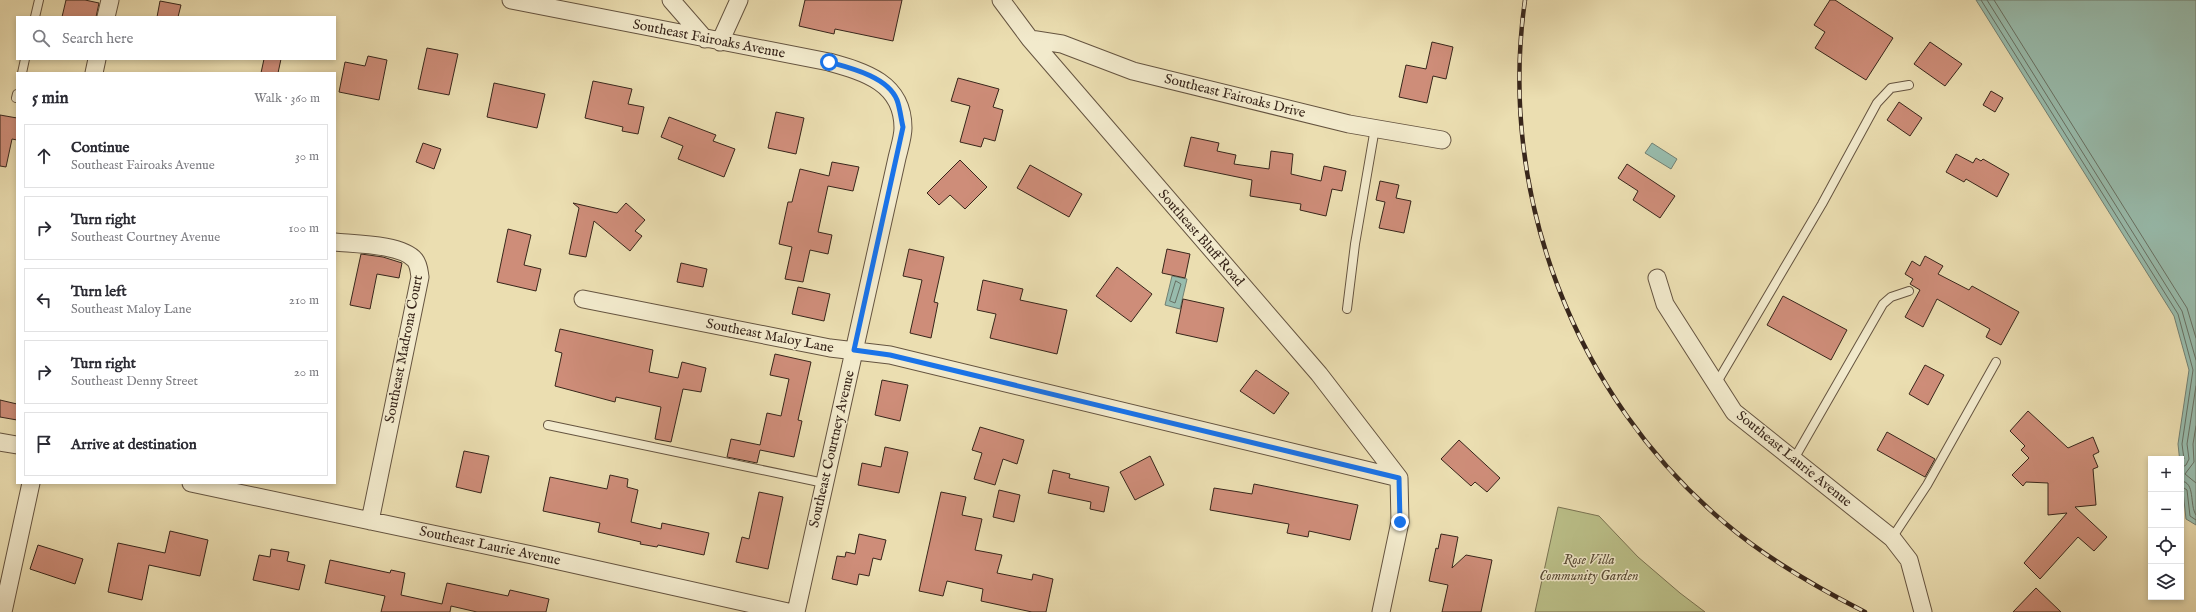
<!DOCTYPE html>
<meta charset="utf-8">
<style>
:root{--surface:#fff;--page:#f2f2f3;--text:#2b2b33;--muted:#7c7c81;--line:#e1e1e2}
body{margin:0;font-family:"IM FELL English",serif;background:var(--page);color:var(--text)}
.controls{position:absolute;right:12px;bottom:12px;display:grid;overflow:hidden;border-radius:0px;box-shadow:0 2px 6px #0003}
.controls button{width:36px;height:36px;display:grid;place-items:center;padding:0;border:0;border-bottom:1px solid var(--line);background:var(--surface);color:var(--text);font:20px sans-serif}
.stop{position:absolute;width:12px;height:12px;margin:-9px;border:3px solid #1a73e8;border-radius:50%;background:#fff}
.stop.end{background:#1a73e8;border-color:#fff;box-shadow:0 1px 4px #0008}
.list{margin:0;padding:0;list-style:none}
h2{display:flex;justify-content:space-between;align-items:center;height:52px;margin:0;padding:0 16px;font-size:17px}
h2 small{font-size:13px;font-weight:400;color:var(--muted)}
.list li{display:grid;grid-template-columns:26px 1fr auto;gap:12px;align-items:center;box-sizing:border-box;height:64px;margin:0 8px 8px;padding:0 8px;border:1px solid var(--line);border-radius:0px}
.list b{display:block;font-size:15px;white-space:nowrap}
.list p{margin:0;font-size:13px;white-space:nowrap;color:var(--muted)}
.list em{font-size:13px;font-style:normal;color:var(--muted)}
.icon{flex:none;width:22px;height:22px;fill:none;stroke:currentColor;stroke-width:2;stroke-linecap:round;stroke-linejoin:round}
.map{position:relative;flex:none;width:2196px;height:612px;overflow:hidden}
.search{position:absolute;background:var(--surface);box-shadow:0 2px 6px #0003;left:16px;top:16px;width:320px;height:44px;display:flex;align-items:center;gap:10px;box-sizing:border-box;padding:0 14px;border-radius:0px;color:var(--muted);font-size:15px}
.panel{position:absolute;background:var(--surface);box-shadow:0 2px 6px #0003;left:16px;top:72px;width:320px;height:412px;border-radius:0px}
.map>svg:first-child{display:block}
.green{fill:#bbc089;stroke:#7a7352}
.water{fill:#98bcad;stroke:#728073}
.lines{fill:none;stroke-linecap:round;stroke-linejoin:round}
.shore{stroke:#687164;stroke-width:1}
.building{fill:#ce8d79;stroke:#38261b}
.service-casing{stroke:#655440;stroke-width:10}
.minor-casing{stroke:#655440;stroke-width:19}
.service{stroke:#f2eacc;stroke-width:8}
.minor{stroke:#f2eacc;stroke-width:17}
.rail-casing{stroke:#38261b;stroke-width:4.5}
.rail{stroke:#f2eacc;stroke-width:3;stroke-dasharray:9;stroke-linecap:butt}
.route{stroke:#1a73e8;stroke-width:5}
.labels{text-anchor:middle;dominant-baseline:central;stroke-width:3;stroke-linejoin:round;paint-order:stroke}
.street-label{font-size:14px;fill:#38261b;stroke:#f2eacc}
.park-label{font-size:14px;font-style:italic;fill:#594c36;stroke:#f2eacc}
</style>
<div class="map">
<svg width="2196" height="612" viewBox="0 0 2196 612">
<rect width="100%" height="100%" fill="#ebdeb1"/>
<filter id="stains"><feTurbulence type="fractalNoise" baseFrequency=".005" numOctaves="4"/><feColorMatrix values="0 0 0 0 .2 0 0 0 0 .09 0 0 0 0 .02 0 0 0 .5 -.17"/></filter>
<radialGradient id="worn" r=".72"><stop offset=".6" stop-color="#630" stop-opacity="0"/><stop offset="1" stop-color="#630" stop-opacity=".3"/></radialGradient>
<path class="green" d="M1558 507 1599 516 1638 557 1680 593 1705 612H1535Z"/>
<path class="water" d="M1976 0H2196V525L2186 519 2178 444 2189 370 2174 316Z
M1652 143 1677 159 1671 169 1645 153Z
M1172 276 1187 279 1180 309 1165 305Z"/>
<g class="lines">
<path class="shore" d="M1981 0 2178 314 2193 370 2182 444 2184 459 2181 462
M1987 0 2182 311 2196 360
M1994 0 2187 308 2196 338
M1176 281 1181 284 1175 303 1170 301Z
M2196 426 2193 444 2194 462 2185 474 2196 483
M2181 468 2186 465 2189 459 2187 444 2196 386
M2181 481C2196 482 2189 505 2196 515
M2181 486 2187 490 2190 516 2196 520"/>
</g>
<path class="building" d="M66 0H85L99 3 96 17H62Z
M805 0H902L893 41 835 29 834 34 799 26Z
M1830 0H1835L1893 38 1866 80 1815 48 1825 32 1814 25Z
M160 1 181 5 178 17H157Z
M1432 42 1453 47 1446 79 1433 76 1427 103 1399 97 1406 65 1426 69Z
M1930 42 1962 64 1945 86 1914 64Z
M427 48 458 54 449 95 418 89Z
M368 56 387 60 379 100 339 92 345 62 365 66Z
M264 59H281L278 73H261Z
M958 78 999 89 993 107 1003 110 995 141 984 138 981 147 960 142 970 106 951 101Z
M593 81 632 89 628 104 644 107 638 134 622 131 623 127 585 118Z
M494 83 545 94 537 128 487 117Z
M1991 91 2003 98 1995 112 1983 105Z
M1899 102 1922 118 1910 136 1887 120Z
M776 112 804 118 796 154 768 148Z
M0 115 17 118V140L12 139 6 167 0 166Z
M669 117 716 135 713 141 735 149 724 177 678 159 683 146 661 137Z
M1191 137 1219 143 1217 151 1236 155 1234 164 1269 169 1271 151 1293 154 1291 174 1321 181 1324 166 1346 171 1342 191 1332 189 1326 216 1300 210 1301 204 1250 196 1252 180 1184 166Z
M423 143 441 149 434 169 416 162Z
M1956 154 1973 163 1976 158 1981 161 1983 159 2009 174 1997 197 1966 179 1964 182 1946 172Z
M960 160 987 187 965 209 950 195 939 205 927 193Z
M832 162 859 167 853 191 828 186 818 232 832 235 828 254 810 250 803 282 785 279 792 247 779 244 788 202H792L800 169 829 176Z
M1627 164 1675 196 1660 218 1633 200 1638 191 1618 178Z
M1030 165 1082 194 1069 217 1017 188Z
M1380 181 1399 185 1396 198 1411 201 1404 233 1379 228 1385 202 1376 200Z
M573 203 617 213 626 203 645 220 635 231 642 236 630 251 594 221 586 257 569 254 579 208Z
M508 229 531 235 524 265 541 269 536 291 497 282Z
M909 249 944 257 934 302 938 303 931 338 910 333 922 280 903 276Z
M1167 249 1190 254 1185 278 1162 273Z
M361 254 383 257 402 263 399 278 377 274 370 309 350 305Z
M1925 256 1943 266 1938 274 1969 290 1972 286 2019 312 2001 345 1986 337 1990 329 1937 299 1923 327 1905 317 1920 290 1910 284 1913 279 1905 274 1912 261 1920 266Z
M681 263 707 269 703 287 677 282Z
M1117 267 1152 294 1131 322 1096 296Z
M983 280 1023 289 1020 300 1067 310 1057 354 990 338 996 314 977 310Z
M798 287 830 294 824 321 792 314Z
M1783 296 1847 330 1831 360 1767 325Z
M1183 299 1224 308 1217 342 1176 333Z
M560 329 653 350 649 372 678 378 682 362 706 368 701 392 683 389 671 442 655 439 661 407 616 397 615 402 555 386 562 353 555 351Z
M775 354 811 362 798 420 802 421 794 457 760 450 757 463 727 457 731 439 760 445 767 413 781 416 789 379 770 375Z
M1925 365 1944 375 1928 405 1909 394Z
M1256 370 1289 393 1274 414 1240 391Z
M882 380 908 385 900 421 875 415Z
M0 400 17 404V420L0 417Z
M2028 411 2068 448 2093 437 2099 452 2093 455 2098 467 2093 469 2096 505 2075 507 2107 537 2094 551 2078 537 2040 579 2024 563 2067 513 2048 515V483L2026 482 2023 486 2012 475 2029 458 2021 450 2025 446 2010 431Z
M980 427 1024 440 1017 464 1003 459 995 485 974 479 982 453 972 450Z
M1887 432 1935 459 1925 477 1877 450Z
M1459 440 1500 478 1487 492 1475 482 1471 486 1441 459Z
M885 447 908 452 899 493 858 485 862 463 881 467Z
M464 451 489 456 481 493 456 487Z
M1150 456 1164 485 1135 500 1120 472Z
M1053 470 1070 474 1069 478 1109 487 1104 512 1090 509 1091 502 1048 493Z
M610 475 628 479 627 487 638 490 631 522 661 529 662 523 709 533 704 555 658 545 657 547 640 544 641 542 598 532 600 523 543 511 550 477 607 489Z
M1254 484 1358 505 1350 540 1309 531 1308 537 1287 533 1289 524 1210 510 1214 488 1252 494Z
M999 490 1020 495 1014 522 993 517Z
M759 492 783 497 768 569 736 562 742 537 749 539Z
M941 492 966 497 962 515 982 519 975 550 1002 555 997 573 1032 580 1033 574 1053 579 1046 612H1032L981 601 983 589 947 581 943 596 919 591Z
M170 531 208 540 200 576 149 565 142 600 108 592 118 543 165 553Z
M859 534 886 540 881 560 873 558 869 576 859 574 857 585 832 579 837 556 845 557 846 552 855 554Z
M1441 534 1458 537 1452 568 1466 555 1492 560 1481 612H1442L1448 585 1429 581 1436 548 1438 549Z
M38 545 83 559 75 584 30 569Z
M271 549 289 552 287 561 305 565 299 590 253 580 259 555 270 557Z
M330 560 390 573 391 570 405 573 401 595 442 604 447 583 508 596 510 590 549 599 546 612H477L451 606 450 612H381L385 596 325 583Z
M2036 588 2061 612H2013Z"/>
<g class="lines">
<g class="service-casing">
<path id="service" d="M35 17 39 0
M22 73 25 59
M16 98 17 94
M1347 309 1355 244 1375 128
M1716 384 1822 204 1877 103 1891 88 1909 85
M548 425 824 483
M1794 459 1883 304 1891 297 1909 291
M1892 538 1927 485 1996 362"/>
</g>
<g class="minor-casing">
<path id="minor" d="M511 0 829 62C865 72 903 83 903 128 903 137 899 149 897 158L796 612
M671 0 705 39
M1001 0 1030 39 1319 374 1399 478
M106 17 110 0
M1030 39 1062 44 1133 71 1349 124 1442 140
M720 42 739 0
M94 73 97 59
M335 242C354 244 402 244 415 260 419 265 419 271 420 277L370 521
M1657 278 1665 304 1734 412 1892 538 1909 560 1923 612
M583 299 830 348 890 355 1399 478
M0 442 17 445
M191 483 532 555 788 612
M3 612 31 483
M1381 612 1400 522 1399 478"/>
</g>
<use href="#service" class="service"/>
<use href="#minor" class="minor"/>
<g class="rail-casing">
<path id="rail" d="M1525 0C1497 195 1575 397 1725 523 1767 559 1816 587 1865 612"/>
</g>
<use href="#rail" class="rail"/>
</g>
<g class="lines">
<path class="route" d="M829 62C851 68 888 77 897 100 900 108 901 119 903 127L854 350 890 355 1399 478 1400 522"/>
</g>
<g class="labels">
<g class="street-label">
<text transform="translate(709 39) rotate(11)">Southeast Fairoaks Avenue</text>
<text transform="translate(1235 96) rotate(14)">Southeast Fairoaks Drive</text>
<text transform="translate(1201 238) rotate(49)">Southeast Bluff Road</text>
<text transform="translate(770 336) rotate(11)">Southeast Maloy Lane</text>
<text transform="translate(404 349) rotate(-79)">Southeast Madrona Court</text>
<text transform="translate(832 449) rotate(-77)">Southeast Courtney Avenue</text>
<text transform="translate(1794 459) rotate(39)">Southeast Laurie Avenue</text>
<text transform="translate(490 546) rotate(12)">Southeast Laurie Avenue</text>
</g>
<g class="park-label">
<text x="1589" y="560">Rose Villa<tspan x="1589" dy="16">Community Garden</tspan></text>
</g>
</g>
<rect width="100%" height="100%" filter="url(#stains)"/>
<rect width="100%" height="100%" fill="url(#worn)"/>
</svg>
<div class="controls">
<button>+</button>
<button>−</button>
<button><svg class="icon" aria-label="locate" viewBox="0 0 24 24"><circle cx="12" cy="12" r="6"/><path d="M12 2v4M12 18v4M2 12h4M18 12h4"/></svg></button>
<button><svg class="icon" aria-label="layers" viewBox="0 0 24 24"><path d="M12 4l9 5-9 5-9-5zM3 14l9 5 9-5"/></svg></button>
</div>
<div class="stop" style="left:829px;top:62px"></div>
<div class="stop end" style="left:1400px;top:522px"></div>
<div class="search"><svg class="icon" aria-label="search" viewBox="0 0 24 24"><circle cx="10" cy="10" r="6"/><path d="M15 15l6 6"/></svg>Search here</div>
<section class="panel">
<h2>5 min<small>Walk · 360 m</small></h2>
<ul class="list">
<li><svg class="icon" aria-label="ahead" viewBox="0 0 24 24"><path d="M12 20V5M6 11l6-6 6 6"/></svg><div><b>Continue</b><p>Southeast Fairoaks Avenue</p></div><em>30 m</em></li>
<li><svg class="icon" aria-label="right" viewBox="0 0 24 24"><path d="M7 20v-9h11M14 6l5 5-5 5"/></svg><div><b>Turn right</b><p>Southeast Courtney Avenue</p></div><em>100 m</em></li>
<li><svg class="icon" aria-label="left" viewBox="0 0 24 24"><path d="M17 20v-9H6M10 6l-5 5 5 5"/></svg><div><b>Turn left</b><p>Southeast Maloy Lane</p></div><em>210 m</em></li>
<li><svg class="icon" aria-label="right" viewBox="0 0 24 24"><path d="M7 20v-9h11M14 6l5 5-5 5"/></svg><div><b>Turn right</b><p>Southeast Denny Street</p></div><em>20 m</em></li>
<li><svg class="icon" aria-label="arrive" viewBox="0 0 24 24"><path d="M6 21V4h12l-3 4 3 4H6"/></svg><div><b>Arrive at destination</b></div></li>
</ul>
</section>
</div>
